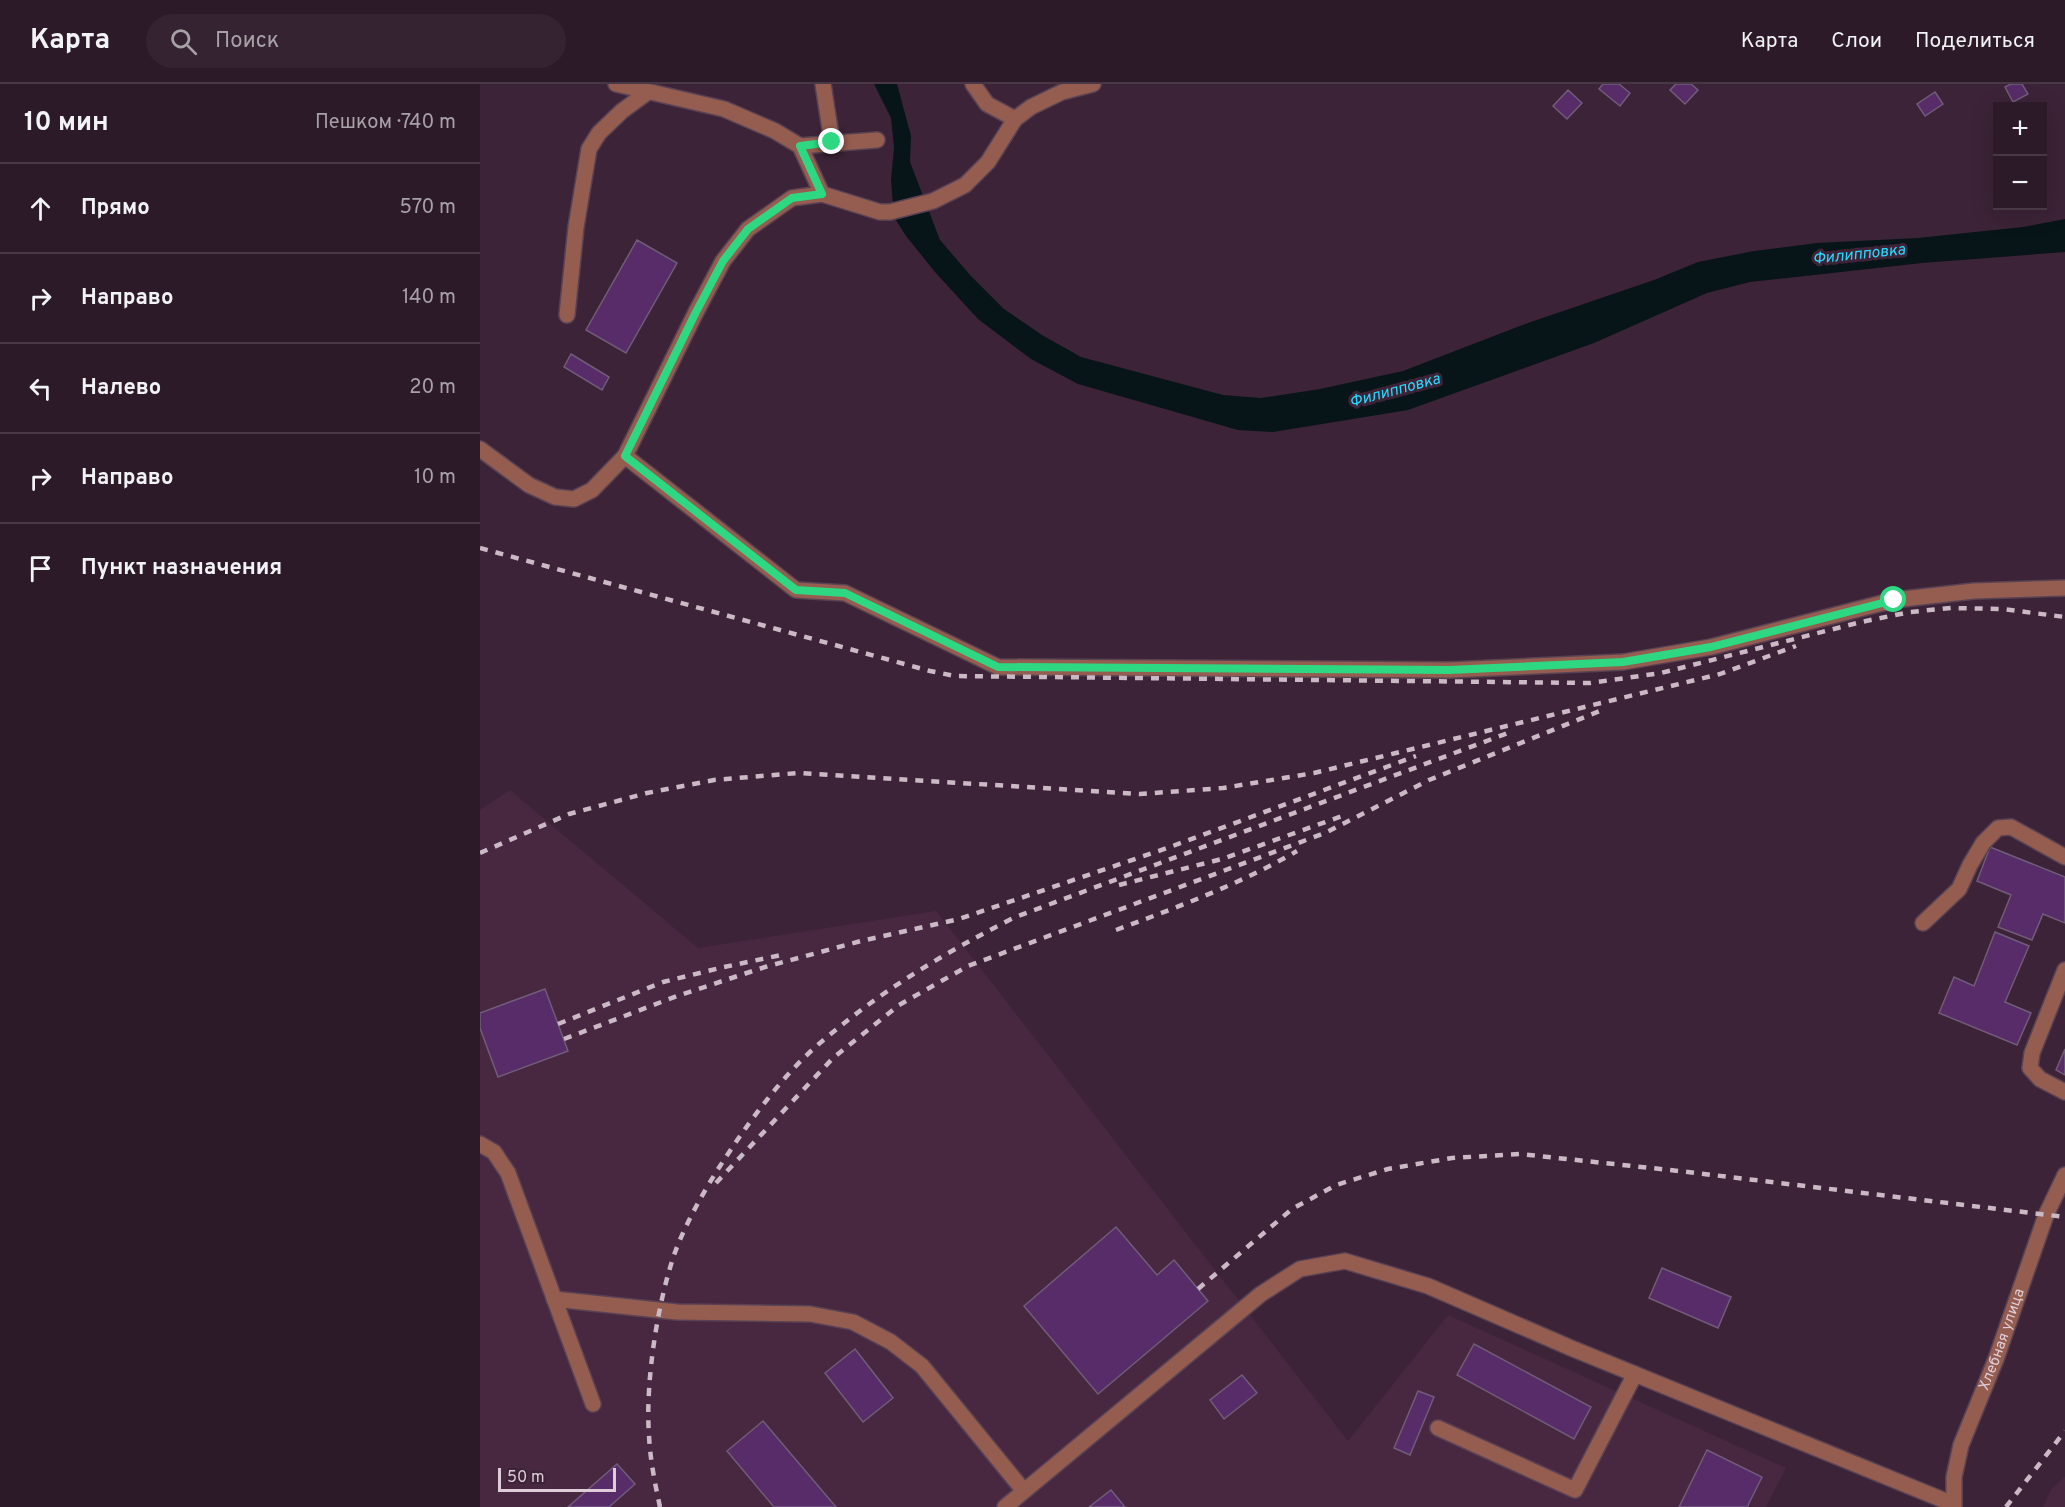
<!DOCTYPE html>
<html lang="ru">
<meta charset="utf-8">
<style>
:root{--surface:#2d1a29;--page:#352331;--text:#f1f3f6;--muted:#a7a1a8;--line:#483846}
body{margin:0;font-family:Overpass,sans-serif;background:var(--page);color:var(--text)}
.controls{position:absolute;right:18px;top:18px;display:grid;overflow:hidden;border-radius:0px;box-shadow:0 6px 24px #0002}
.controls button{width:54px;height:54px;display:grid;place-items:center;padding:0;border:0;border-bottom:2px solid var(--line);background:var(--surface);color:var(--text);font:30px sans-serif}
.scale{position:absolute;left:18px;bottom:15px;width:118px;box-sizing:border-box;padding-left:6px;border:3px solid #decdd9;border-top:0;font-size:16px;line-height:21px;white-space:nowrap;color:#decdd9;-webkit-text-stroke:4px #3c2337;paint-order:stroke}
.stop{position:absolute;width:18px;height:18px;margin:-14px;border:4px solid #2ed883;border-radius:50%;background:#fff}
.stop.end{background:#2ed883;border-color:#fff;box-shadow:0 2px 6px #0008}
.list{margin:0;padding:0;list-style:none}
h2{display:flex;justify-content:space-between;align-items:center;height:78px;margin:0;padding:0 24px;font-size:26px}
h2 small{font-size:20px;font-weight:400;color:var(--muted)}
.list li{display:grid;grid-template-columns:39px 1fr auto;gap:18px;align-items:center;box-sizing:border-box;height:90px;padding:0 24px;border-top:2px solid var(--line)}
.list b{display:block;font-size:22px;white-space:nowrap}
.list em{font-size:20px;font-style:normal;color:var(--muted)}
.icon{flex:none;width:33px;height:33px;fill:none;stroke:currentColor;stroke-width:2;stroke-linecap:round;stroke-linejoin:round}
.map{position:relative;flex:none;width:1585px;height:1423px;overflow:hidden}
header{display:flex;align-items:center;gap:36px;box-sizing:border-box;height:84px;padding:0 30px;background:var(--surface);border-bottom:2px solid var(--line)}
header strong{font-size:28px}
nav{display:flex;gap:33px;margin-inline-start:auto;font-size:21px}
.search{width:420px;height:54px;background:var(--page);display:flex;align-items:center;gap:15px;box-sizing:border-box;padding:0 21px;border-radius:33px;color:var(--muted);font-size:22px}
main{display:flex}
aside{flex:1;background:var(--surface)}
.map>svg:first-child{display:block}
.built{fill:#482841}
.water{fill:#071519}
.building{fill:#572c68;stroke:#705c79;stroke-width:1.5}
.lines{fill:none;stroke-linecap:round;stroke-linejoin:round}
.minor-casing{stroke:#594254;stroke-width:18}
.minor{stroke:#945d4f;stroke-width:15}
.rail{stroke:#cbb9c6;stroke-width:4.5;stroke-dasharray:8 8;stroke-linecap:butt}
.route{stroke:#2ed883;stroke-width:8}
.labels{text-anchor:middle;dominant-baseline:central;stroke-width:6;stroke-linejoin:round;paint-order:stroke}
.street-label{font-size:15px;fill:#decdd9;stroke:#3c2337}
.water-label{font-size:16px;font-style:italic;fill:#29dafd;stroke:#3c2337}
</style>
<header>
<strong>Карта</strong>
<div class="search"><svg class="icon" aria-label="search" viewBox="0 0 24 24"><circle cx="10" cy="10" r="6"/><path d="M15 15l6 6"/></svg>Поиск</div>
<nav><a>Карта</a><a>Слои</a><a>Поделиться</a></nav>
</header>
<main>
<aside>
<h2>10 мин<small>Пешком · 740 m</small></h2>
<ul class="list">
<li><svg class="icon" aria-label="ahead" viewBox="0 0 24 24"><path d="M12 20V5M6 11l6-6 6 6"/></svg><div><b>Прямо</b></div><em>570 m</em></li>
<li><svg class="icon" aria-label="right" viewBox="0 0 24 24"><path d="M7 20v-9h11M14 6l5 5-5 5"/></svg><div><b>Направо</b></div><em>140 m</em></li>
<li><svg class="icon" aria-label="left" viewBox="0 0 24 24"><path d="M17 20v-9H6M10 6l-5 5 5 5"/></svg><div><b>Налево</b></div><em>20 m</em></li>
<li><svg class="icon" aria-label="right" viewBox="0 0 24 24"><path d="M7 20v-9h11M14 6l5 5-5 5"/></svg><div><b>Направо</b></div><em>10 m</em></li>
<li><svg class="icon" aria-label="arrive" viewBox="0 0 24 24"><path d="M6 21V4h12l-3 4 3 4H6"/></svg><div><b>Пункт назначения</b></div></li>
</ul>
</aside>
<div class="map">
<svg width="1585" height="1423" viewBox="0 0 1585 1423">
<rect width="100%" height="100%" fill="#3c2337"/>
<path class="built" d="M30 706 218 864 456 827 868 1357 968 1231 1306 1384 1286 1423H0V726Z
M1585 1393V1423H1563L1571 1405Z"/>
<path class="water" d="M394 0H417L431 52 430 78 460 156 491 192 524 225 562 251 601 273 743 311 781 314 840 305 923 287 1045 240 1174 196 1218 178 1274 167 1337 159 1438 154 1543 143 1585 135V168L1442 179 1270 198 1227 209 1114 259 928 326 793 348 758 346 598 300 551 275 498 235 455 188 426 152 414 133 411 96 414 63 411 34Z"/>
<path class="building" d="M1123 0H1139L1150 9 1140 22 1119 5Z
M1196 0H1211L1218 6 1205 20 1190 6Z
M1531 0H1542L1548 10 1533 18 1525 3Z
M1088 6 1102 19 1087 35 1073 22Z
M1455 8 1463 20 1445 32 1437 20Z
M157 156 197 179 146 269 106 246Z
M91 270 129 293 122 306 84 283Z
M1510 763 1585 793V839L1563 830 1552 856 1518 843 1531 811 1497 797Z
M1515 848 1549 862 1525 918 1551 929 1537 961 1459 929 1474 893 1494 902Z
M65 905 88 967 18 993 0 944V929Z
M1585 965V991L1576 986Z
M636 1143 677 1191 694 1176 728 1217 618 1310 544 1222Z
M1182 1184 1251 1213 1238 1244 1169 1214Z
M994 1260 1111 1323 1094 1355 977 1291Z
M375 1265 413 1314 383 1338 345 1289Z
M762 1291 777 1309 744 1335 730 1316Z
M938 1307 954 1313 930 1371 914 1364Z
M283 1337 356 1423H294L247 1367Z
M1227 1366 1282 1393 1267 1423H1199Z
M137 1380 155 1400 129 1423H88Z
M631 1406 645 1423H609Z"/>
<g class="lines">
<g class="minor-casing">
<g id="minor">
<path d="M136 0 244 25 295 47 320 62 342 110"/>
<path d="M343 0 352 58"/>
<path d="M493 0 507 20 535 35"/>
<path d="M320 62 397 56"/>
<path d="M87 231 96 143 109 65 119 49 142 27 168 8"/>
<path d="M0 365 49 401 75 413 94 415 112 406 145 372 216 228 243 177 268 145 312 114 342 110 400 128H410L453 117 485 101 508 78 535 35 551 23 582 8 613 0"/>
<path d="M145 372 316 506 365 509 518 583 970 586 1143 578 1231 563 1414 516 1494 507 1585 504"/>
<path d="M1443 839 1479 805 1490 781 1503 759 1518 744 1531 743 1585 773"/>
<path d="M1585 886 1552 969 1550 984 1560 995 1585 1008"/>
<path d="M0 1060 14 1068 28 1089 113 1320"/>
<path d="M74 1215 197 1228 330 1230 373 1238 411 1258 442 1282 544 1407"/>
<path d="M958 1344 1095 1406 1155 1290"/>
<path d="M525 1423 781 1210 820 1185 865 1177 948 1202 1091 1264 1473 1420"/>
<path id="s1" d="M1474 1423V1393L1481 1361 1516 1275 1566 1131 1585 1091"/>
</g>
</g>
<use href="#minor" class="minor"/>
<path class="rail" d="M0 464 450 587 475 592 1110 599 1181 589 1381 538 1430 528 1471 524 1522 525 1585 533
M0 769 89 730 167 709 234 696 318 689 660 710 743 704 834 689 1240 590 1316 562
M639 801 742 775 865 731
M636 846C698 823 760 800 817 767
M78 940 183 898 244 883 301 871
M84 955 197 912 285 883 381 857 479 835 690 763 936 672
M236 1099 353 974 419 921 488 882 845 749 949 696 1122 626
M718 1205 812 1125 856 1101 908 1085 972 1074 1040 1070 1199 1087 1585 1133
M180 1423C175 1400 170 1375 169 1351 165 1298 178 1213 197 1163 214 1121 239 1082 265 1045 288 1013 315 979 346 954 405 904 465 869 533 834L1028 649
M1526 1423 1585 1347"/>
</g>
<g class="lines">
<path class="route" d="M352 58 320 62 342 110 312 114 268 145 243 177 216 228 145 372 316 506 365 509 518 583 970 586 1143 578 1231 563 1414 516"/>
</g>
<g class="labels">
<g class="street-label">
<text stroke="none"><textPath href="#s1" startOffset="176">Хлебная улица</textPath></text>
</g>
<g class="water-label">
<text transform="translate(1379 171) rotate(-6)">Филипповка</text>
<text transform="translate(915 307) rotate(-15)">Филипповка</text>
</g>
</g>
</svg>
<div class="controls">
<button>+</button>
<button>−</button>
</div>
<div class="scale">50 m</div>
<div class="stop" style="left:1414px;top:516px"></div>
<div class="stop end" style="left:352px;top:58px"></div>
</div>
</main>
